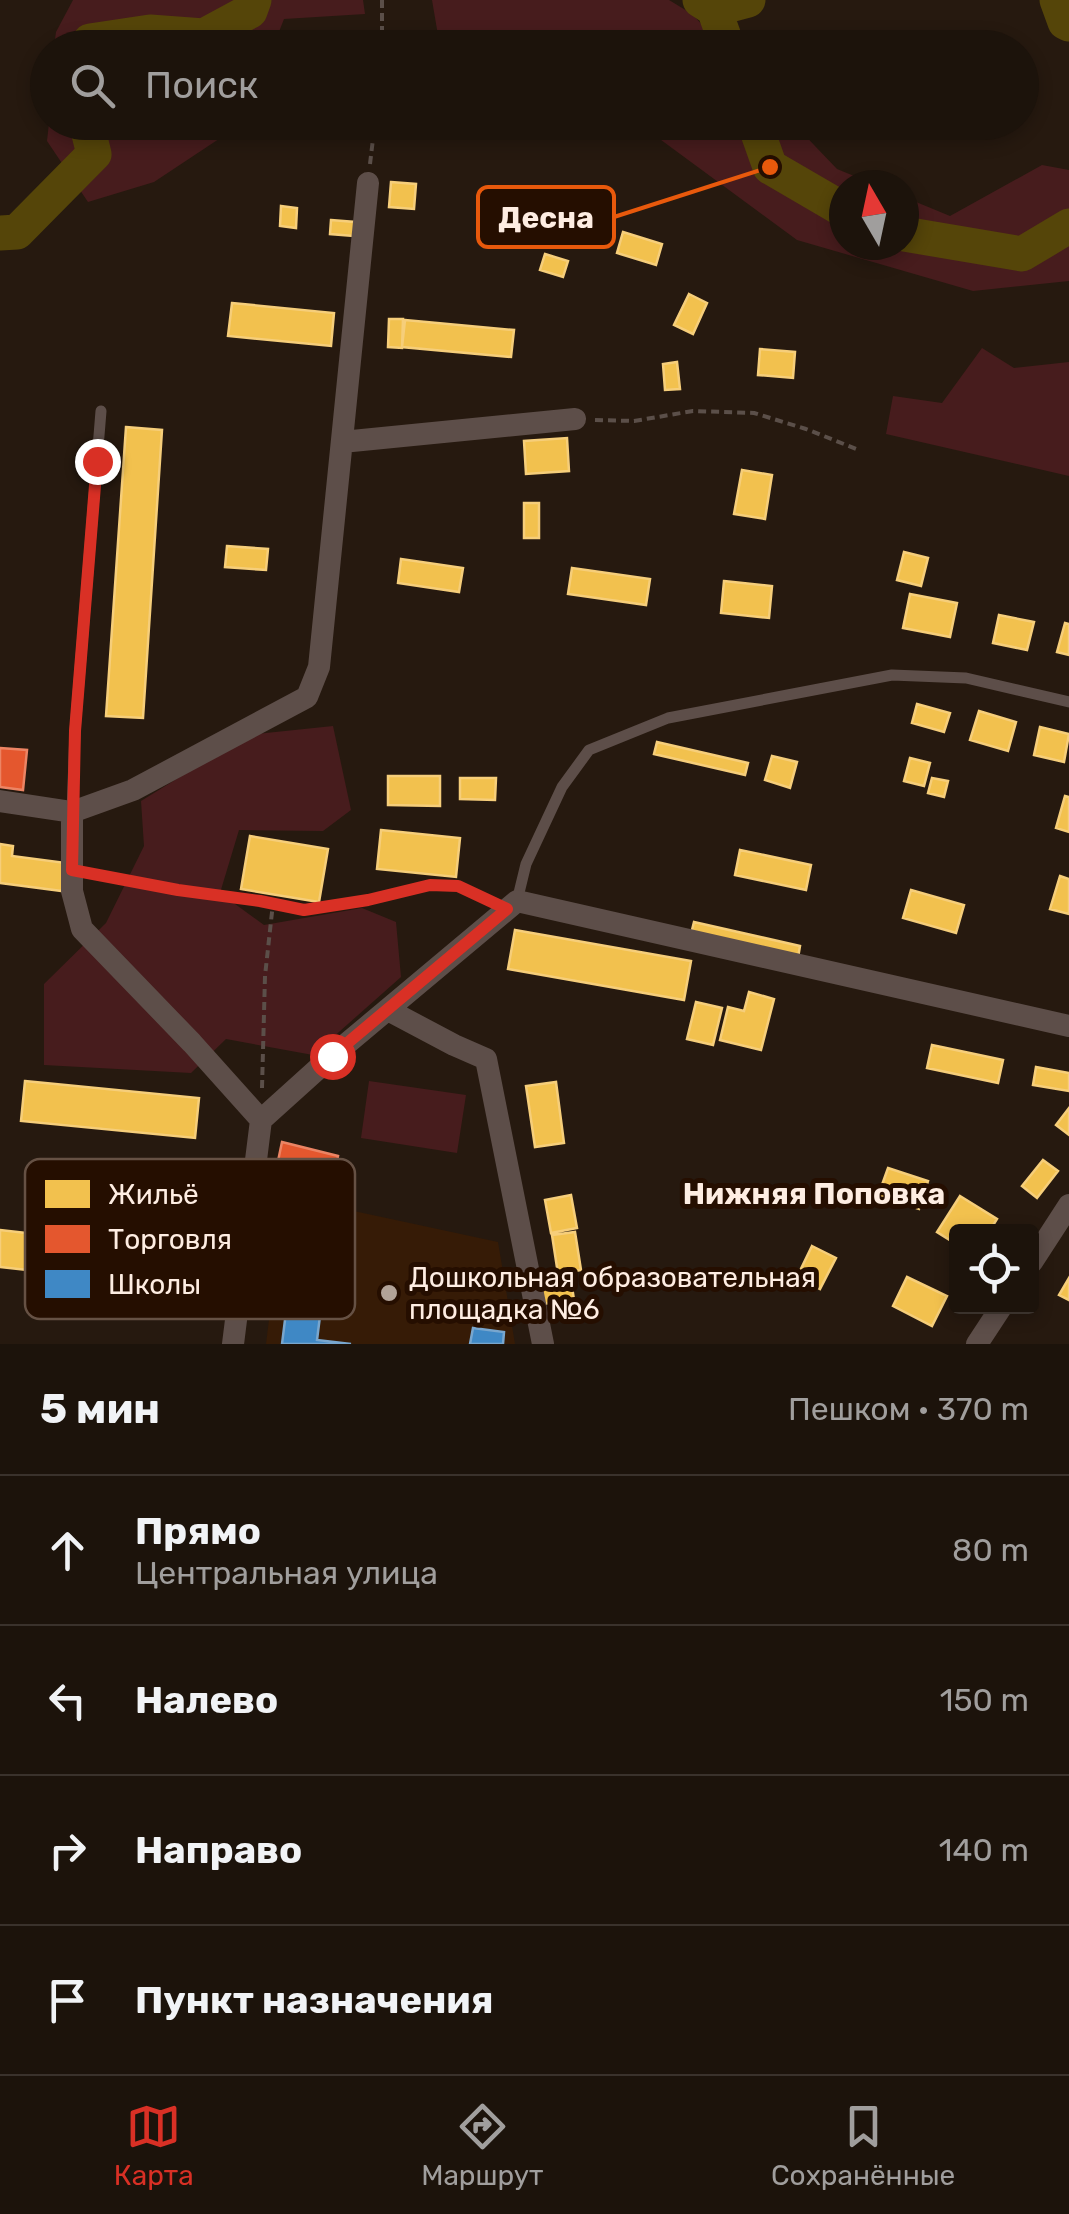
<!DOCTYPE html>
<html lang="ru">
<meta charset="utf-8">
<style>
:root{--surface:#1c130b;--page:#292019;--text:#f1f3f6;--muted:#a09e9d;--line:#3a322c;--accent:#d93025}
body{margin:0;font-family:Rubik,sans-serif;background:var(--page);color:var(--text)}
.controls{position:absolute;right:30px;bottom:30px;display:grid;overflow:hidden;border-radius:10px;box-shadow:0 5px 15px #0003}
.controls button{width:90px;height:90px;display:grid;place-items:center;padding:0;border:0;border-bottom:2px solid var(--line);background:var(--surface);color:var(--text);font:50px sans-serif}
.compass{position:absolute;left:829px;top:170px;width:90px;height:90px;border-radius:50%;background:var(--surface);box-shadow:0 5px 15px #0003;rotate:351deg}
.stop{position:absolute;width:30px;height:30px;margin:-22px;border:8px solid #d93025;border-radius:50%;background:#fff}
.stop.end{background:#d93025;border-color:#fff;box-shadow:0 2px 10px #0008}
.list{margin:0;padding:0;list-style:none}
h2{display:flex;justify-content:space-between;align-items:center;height:130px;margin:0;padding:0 40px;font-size:42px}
h2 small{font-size:32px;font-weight:400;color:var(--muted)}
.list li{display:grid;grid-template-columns:65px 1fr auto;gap:30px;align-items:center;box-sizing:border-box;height:150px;padding:0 40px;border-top:2px solid var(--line)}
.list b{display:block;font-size:38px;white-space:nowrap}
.list p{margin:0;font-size:32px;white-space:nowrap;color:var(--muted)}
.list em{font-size:32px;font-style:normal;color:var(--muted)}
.icon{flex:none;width:55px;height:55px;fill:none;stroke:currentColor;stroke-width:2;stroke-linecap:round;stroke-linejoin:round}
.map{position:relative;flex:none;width:1069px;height:1344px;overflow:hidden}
.search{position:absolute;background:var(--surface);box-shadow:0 5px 15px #0003;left:30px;right:30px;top:30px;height:110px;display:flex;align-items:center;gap:25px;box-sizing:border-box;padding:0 35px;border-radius:55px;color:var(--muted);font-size:38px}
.sheet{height:730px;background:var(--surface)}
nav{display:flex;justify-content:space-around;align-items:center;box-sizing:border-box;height:140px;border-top:2px solid var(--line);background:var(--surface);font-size:28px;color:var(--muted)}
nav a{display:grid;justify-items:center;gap:5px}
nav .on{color:var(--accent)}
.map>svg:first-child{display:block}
.built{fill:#361b06}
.green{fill:#471c1d}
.homes{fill:#f2c14e;stroke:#f6ce7a;stroke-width:2.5}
.shops{fill:#e4572e;stroke:#ec8464;stroke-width:2.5}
.schools{fill:#3f88c5;stroke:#78a6ce;stroke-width:2.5}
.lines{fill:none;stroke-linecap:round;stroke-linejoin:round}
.river{stroke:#554509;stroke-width:35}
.path{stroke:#5b4f49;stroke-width:4;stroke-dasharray:8 5;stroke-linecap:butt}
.lane{stroke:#5d4e49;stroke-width:11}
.street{stroke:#5d4e49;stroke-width:22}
.route{stroke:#d93025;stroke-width:12}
.poi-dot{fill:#b2a398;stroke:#250e00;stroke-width:4}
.labels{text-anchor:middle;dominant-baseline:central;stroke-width:10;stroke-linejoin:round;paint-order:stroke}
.poi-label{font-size:28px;fill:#feede2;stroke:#250e00;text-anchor:start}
.neighbourhood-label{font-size:30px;font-weight:bold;fill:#feede2;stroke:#250e00}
.key{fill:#250e00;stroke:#665144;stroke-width:2.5}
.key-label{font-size:28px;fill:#feede2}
.leader{fill:none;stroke:#e8590c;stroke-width:4}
.callout-dot{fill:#e8590c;stroke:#250e00;stroke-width:4}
.callout{fill:#250e00;stroke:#e8590c;stroke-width:4}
.callout-label{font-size:30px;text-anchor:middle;font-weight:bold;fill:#feede2}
</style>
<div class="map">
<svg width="1069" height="1344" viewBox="0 0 1069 1344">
<rect width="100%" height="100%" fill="#26190f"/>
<path class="built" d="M284 1196 498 1242 515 1344H266Z"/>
<path class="green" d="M73 0H363L365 14 284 19 273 47H54L56 32Z
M432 0H669L692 14 723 47H440Z
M49 123V122L243 123 154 182 88 202 47 141Z
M638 123H793L837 169 876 185H844V245H904V197L950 216 1042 165 1069 170V281L973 291 797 240Z
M982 348 1014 368 1069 362V476L886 434 893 396 942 403Z
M333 726 351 810 323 831 239 830 220 893 264 925 362 908 396 922 401 977 313 1055 226 1039 191 1073 44 1065V984L106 923 144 846 141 801 248 735Z
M369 1081 466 1095 457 1153 361 1138Z"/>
<path class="homes" d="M391 182 416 184 414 209 389 207Z
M281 206 297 208 296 228 280 226Z
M331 220 355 222 353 236 330 234Z
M623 232 662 244 656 265 617 253Z
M545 254 568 261 563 277 540 270Z
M689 294 707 303 693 334 674 325Z
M232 303 334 313 331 346 228 336Z
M389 319H403L402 348 388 347Z
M405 320 514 330 511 357 402 347Z
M760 349 795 352 793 378 758 375Z
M677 362 680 389 665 390 663 364Z
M126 427 162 430 143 718 106 716Z
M567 438 569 471 526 474 524 441Z
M742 470 772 475 765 519 734 514Z
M524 503H539V538H524Z
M227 546 268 549 266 570 225 567Z
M904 552 928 558 921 586 897 580Z
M401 559 463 568 459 592 398 583Z
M572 568 650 579 646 605 568 594Z
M724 581 772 586 769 618 721 613Z
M910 594 957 603 950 637 903 628Z
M999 615 1034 622 1027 650 993 643Z
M1065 623 1069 624V655L1057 652Z
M917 704 950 713 944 732 912 723Z
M979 711 1016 722 1008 751 970 740Z
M1040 727 1069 734 1064 762 1034 755Z
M657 742 748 763 745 775 654 754Z
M772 756 797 762 790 788 765 780Z
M910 758 930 763 924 786 904 781Z
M388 776H440V806L388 805Z
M460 778H496L495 800 460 799Z
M932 778 948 781 944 797 928 793Z
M1065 796 1069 797V832L1056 828Z
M381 830 460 838 456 877 377 869Z
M250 836 328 849 319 902 241 889Z
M0 844 13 846 12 856 66 863 62 891 0 883Z
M740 850 811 865 806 890 735 875Z
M1060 876 1069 879V914L1050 909Z
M911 890 964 905 956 933 903 918Z
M694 922 800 946 798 958 691 934Z
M515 930 691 961 684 1000 508 969Z
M749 992 774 999 761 1050 720 1040 728 1007 744 1011Z
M696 1002 722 1008 713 1045 687 1039Z
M932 1045 1003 1060 998 1083 927 1068Z
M1036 1067 1069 1073V1091L1033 1085Z
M25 1081 199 1098 195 1138 21 1121Z
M556 1082 564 1143 535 1147 526 1086Z
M1069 1108V1135L1056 1125Z
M1043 1160 1058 1171 1037 1198 1022 1186Z
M888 1168 928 1181 919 1209 878 1196Z
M571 1195 577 1228 551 1233 545 1200Z
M960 1196 997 1219 989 1232H956V1244L937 1232Z
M0 1230 177 1250 173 1286 0 1267Z
M575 1232 581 1270 558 1274 552 1235Z
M812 1246 836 1258 820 1289 797 1277Z
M907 1277 947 1296 932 1326 893 1306Z
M1069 1278V1300L1059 1295Z
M571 1280 574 1300 542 1304 540 1283Z"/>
<path class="shops" d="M0 748 27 750 23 790 0 787Z
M282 1142 338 1156 331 1197 273 1185Z"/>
<path class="schools" d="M287 1304 321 1308 317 1340 351 1344H282Z
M473 1328 504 1332 503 1344H470Z"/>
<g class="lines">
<path class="river" d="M700 0 714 9 728 48
M1057 0 1065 22 1069 24
M714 9 748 0
M87 48 90 41 150 32 204 36 250 11 254 0
M754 122 770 167 844 210
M0 233 17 232 94 154 86 122
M904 234 1022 254 1069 226"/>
<path class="path" d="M382 0V48
M370 164 375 122
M595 420 634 421 693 411 754 413 806 429 859 450
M91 873 303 910 368 900 430 885 458 887 488 900
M262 1088 265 976 273 903"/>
<path class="lane" d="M72 812 75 731 101 411
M517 901 526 864 562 787 589 750 668 718 892 675 966 678 1069 702"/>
<path class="street" d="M342 442 575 419
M0 801 72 812
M388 1010 454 1045 486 1059 543 1344
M261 1120 192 1043 82 929 72 891V812L133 790 307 697 319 667 368 183
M1032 1262 1069 1205
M233 1344 261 1120 332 1056 517 901 1069 1026
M977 1344 1002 1306"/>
</g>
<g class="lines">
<path class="route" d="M97 461 75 731 72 870 178 890 260 901 304 910 368 900 430 885 458 886 507 909 332 1056"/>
</g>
<circle class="poi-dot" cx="389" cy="1293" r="10"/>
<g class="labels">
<g class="poi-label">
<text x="409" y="1277">Дошкольная образовательная<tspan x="409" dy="32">площадка №6</tspan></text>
</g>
<g class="neighbourhood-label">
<text x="814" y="1194">Нижняя Поповка</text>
</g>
</g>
<rect x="25" y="1159" width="330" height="160" rx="15" class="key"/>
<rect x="45" y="1180" width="45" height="28" fill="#f2c14e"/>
<rect x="45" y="1225" width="45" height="28" fill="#e4572e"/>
<rect x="45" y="1270" width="45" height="28" fill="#3f88c5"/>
<g class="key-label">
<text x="108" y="1204">Жильё</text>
<text x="108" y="1249">Торговля</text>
<text x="108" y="1294">Школы</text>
</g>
<path class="leader" d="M770 167L614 217"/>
<circle class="callout-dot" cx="770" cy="167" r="10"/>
<rect class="callout" x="478" y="187" width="136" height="60" rx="10"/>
<g class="callout-label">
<text x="546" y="228">Десна</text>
</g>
</svg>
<div class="controls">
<button><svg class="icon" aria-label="locate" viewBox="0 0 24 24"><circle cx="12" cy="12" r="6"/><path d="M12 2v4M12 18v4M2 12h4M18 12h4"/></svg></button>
</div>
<svg class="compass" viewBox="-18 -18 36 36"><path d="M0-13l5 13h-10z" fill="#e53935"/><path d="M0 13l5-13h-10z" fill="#a09e9d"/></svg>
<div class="stop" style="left:332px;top:1056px"></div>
<div class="stop end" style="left:97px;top:461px"></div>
<div class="search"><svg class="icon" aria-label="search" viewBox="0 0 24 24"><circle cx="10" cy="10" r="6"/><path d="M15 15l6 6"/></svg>Поиск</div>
</div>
<section class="sheet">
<h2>5 мин<small>Пешком · 370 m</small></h2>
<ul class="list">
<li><svg class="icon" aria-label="ahead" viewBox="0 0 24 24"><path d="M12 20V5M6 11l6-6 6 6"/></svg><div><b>Прямо</b><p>Центральная улица</p></div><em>80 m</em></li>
<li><svg class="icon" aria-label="left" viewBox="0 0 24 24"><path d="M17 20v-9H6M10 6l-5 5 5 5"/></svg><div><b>Налево</b></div><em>150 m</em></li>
<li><svg class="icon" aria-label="right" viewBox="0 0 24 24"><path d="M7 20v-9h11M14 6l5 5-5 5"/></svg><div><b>Направо</b></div><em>140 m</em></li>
<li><svg class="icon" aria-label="arrive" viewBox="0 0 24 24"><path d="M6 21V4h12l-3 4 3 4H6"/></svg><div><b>Пункт назначения</b></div></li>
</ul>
</section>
<nav>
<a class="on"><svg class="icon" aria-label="map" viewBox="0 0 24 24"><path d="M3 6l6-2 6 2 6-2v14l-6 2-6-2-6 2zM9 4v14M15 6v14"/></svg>Карта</a>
<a><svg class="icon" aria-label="directions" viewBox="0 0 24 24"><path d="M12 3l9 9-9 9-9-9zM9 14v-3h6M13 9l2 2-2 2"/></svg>Маршрут</a>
<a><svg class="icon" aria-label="saved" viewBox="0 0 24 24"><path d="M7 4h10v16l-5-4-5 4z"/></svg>Сохранённые</a>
</nav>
